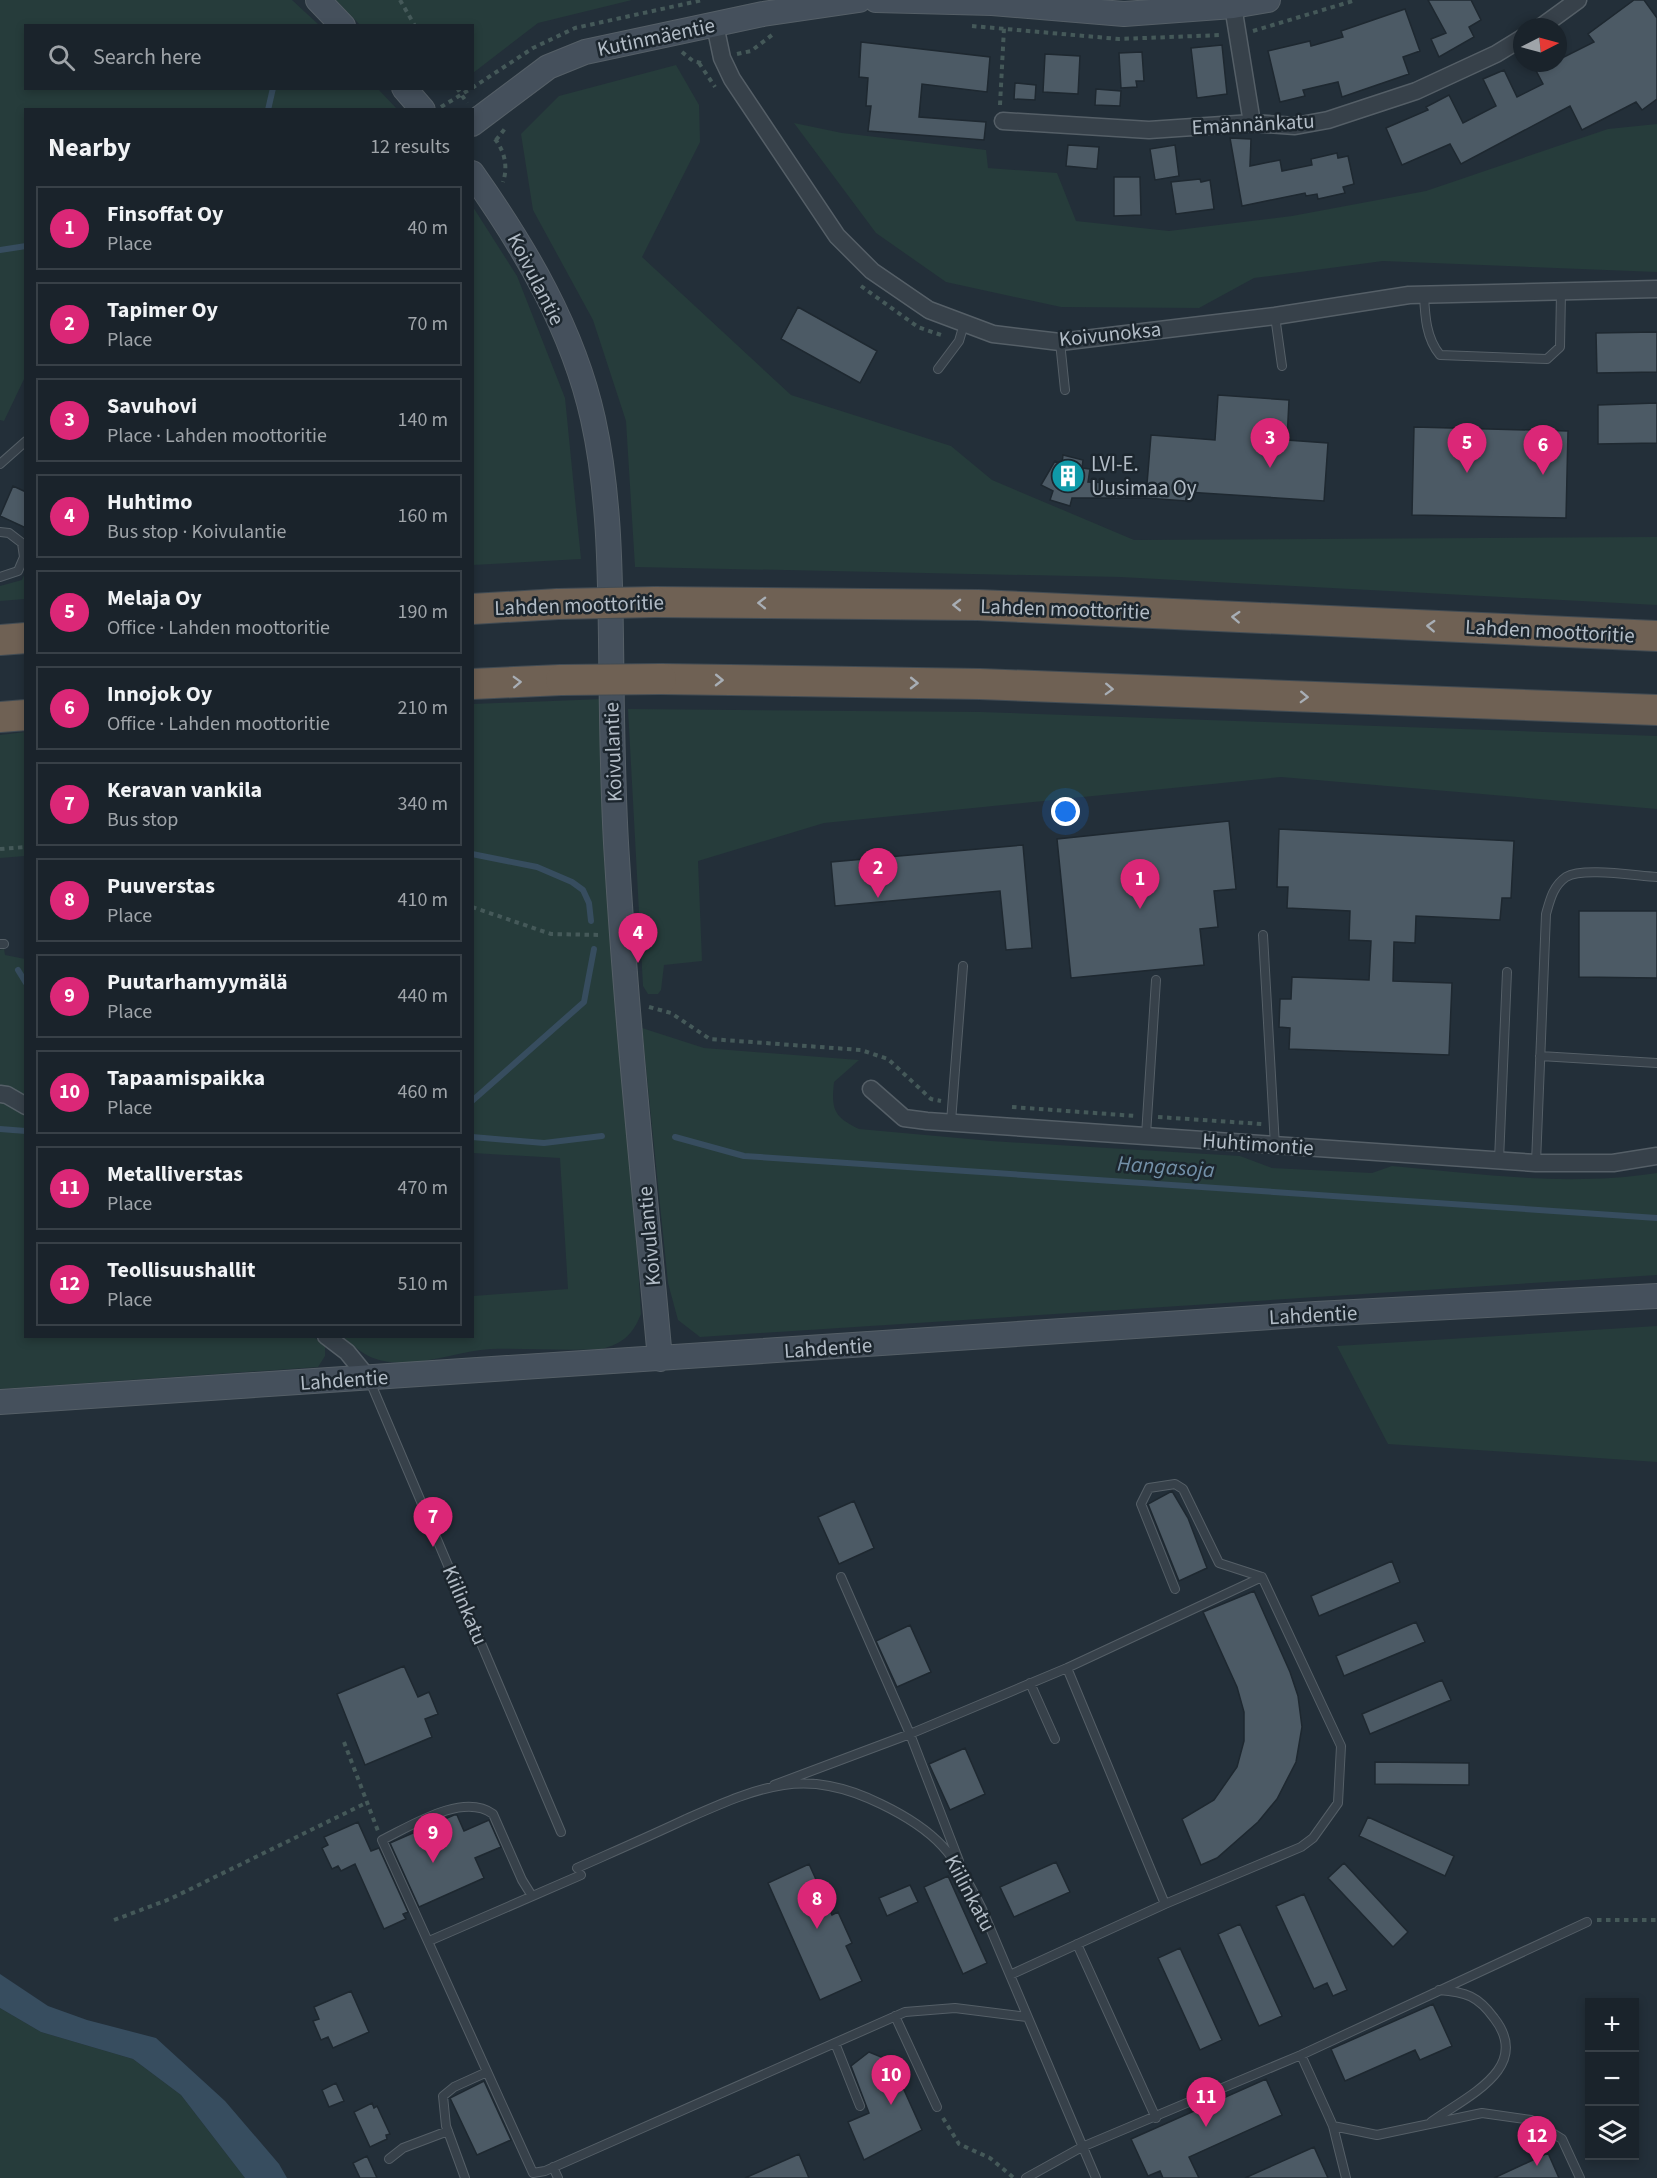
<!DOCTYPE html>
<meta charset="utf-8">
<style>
:root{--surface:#1a232b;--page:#232b33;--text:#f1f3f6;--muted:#9fa4a9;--line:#384047;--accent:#db2777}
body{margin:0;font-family:"Source Sans 3",sans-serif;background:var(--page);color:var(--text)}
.controls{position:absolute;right:18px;bottom:18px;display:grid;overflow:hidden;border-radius:0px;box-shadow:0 3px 9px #0003}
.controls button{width:54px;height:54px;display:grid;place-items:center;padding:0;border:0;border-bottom:2px solid var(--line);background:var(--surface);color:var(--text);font:30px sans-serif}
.compass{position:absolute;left:1513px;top:18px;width:54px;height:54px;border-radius:50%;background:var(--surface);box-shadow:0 3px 9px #0003;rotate:84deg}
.you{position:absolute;left:1066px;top:812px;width:21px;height:21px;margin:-15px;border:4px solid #fff;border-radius:50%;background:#1a73e8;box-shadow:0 0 0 9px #1a73e833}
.badge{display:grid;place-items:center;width:39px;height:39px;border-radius:50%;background:var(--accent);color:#fff;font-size:20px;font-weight:700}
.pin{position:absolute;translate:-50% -50px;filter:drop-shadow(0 2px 3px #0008)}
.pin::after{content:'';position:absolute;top:32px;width:21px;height:18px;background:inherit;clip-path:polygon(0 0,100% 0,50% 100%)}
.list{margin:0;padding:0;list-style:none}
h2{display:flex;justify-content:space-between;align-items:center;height:78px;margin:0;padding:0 24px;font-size:26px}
h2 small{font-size:20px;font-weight:400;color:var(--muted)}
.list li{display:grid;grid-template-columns:39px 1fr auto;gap:18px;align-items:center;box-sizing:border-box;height:84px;margin:0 12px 12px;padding:0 12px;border:2px solid var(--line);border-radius:0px}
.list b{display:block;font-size:22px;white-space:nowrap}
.list p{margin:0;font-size:20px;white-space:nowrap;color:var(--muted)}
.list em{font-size:20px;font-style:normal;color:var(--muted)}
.icon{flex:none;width:33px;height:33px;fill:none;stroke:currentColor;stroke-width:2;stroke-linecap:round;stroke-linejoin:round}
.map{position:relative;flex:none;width:1657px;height:2178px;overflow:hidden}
.search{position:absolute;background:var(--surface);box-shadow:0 3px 9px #0003;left:24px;top:24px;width:450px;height:66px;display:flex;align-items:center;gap:15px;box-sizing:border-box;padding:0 21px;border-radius:0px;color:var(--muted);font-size:22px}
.panel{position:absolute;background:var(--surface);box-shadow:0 3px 9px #0003;left:24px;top:108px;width:450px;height:1230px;border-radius:0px}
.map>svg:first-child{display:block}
.green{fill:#263c3b}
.water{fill:#374d5f}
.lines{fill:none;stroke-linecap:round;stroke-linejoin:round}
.stream{stroke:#374d5f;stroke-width:6}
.building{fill:#4c5a65;stroke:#1e2830;stroke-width:1.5}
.lane-casing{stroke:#555f67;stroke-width:10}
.street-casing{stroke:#555f67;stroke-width:19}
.secondary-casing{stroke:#555f67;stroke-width:26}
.highway-casing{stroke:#424c54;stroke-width:32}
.path{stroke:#455959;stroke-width:4;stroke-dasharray:4.5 4.5;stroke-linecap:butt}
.lane{stroke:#37414a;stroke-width:8}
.street{stroke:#37414a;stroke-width:16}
.secondary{stroke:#45505c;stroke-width:24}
.highway{stroke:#6f6154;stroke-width:30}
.highway-bridge-casing{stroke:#424c54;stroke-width:32;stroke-linecap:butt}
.highway-bridge{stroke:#6f6154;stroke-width:30}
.oneway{stroke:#a8aeb5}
.labels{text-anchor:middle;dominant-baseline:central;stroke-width:5;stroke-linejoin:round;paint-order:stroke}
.street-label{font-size:21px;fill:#b2bcc6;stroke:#1c262e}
.poi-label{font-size:21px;fill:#b2bcc6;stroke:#1c262e;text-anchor:start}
.water-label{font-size:22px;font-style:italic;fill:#7390a8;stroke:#1c262e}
</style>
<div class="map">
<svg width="1657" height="2178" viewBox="0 0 1657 2178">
<rect width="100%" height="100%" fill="#232f39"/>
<path class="green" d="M0 0H292L319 25 26 26V88L378 89 397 109 26 110 25 377 4 421 0 420Z
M336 0H632L538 23 473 73 472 26 360 25Z
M676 65 699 105 700 142 642 257 791 395 951 446 992 480 1134 540 1657 537V605L1120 577 635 567 626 421 593 320 533 210 521 134 559 96Z
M794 123 842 133 986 150 988 168 1057 173 1076 221 1169 231 1292 216 1426 191 1608 129 1657 124V272L1383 261 1254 278 1199 308 1061 307 946 282 876 233Z
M473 207 517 276 565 398 581 559 473 565Z
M25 573V599L0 601V586L22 580Z
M603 699 641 1314C633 1334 624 1343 602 1349 565 1351 528 1348 491 1349 454 1351 411 1372 373 1358 362 1354 352 1344 343 1337L472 1336 473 1296 568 1289 560 1158 473 1153V704Z
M628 709 981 712 1657 736V809L1281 777 824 823 698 861 702 961 664 965 661 990 658 994H648L643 986Z
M25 732V856L0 858V735Z
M4 949 5 955 25 959V1096L0 1086V950Z
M642 1028 704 1048 859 1060 834 1082C831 1110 834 1117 859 1129L991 1141 1240 1156 1272 1168 1372 1173 1392 1166C1481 1174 1567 1187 1657 1173V1275L700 1337 678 1320 668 1283Z
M0 1100 25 1114 26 1336H312L325 1345V1356L318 1367 0 1389Z
M1657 1326V1462L1388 1444 1337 1346Z
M0 2008 41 2032 133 2059 181 2095 245 2178H0Z"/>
<path class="water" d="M0 1974 48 2006 87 2020 156 2038 225 2101 279 2164 287 2178H245L181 2095 133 2059 41 2032 0 2008Z"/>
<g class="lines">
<path class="stream" d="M268 110 273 88
M0 250 26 246
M472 854 537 867 572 882 583 890 589 903 591 921
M18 970 26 983
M472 1101 584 1002 594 949
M0 1129 26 1131
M472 1137 544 1143 602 1136
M675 1137 744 1156 1657 1218"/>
</g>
<path class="building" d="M1428 0H1471L1481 20 1469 27 1474 37 1439 57 1431 39 1446 33Z
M1634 0H1644L1657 18V99L1642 110 1636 102 1582 130 1570 106 1461 164 1450 144 1402 165 1386 128 1428 110 1426 107 1449 95 1463 123 1496 106 1483 79 1504 70 1517 97 1543 84 1532 63H1558V60L1594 42 1588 34Z
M1405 9 1420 51 1403 57 1409 74 1342 97 1338 82 1303 90 1305 96 1280 102 1268 51 1310 41 1311 46 1343 37 1341 31Z
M861 42 990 57 987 92 922 84 919 117 986 122 984 140 868 131 871 106H866L868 78 859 77Z
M1222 45 1227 94 1197 98 1191 48Z
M1142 52 1144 81H1136L1137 87 1121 88 1119 53Z
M1045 54 1080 56 1078 94 1043 92Z
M1015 83 1036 85 1035 100 1014 99Z
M1096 89 1121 91 1120 106 1095 105Z
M1230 138 1251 139 1250 166 1280 160 1282 171 1312 165 1311 159 1337 153 1338 158 1348 156 1354 184 1343 187 1345 193 1318 199 1317 194 1306 196 1305 193 1242 206Z
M1068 145 1099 147 1097 169 1066 166Z
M1175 145 1179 176 1155 180 1150 149Z
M1114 177H1140L1141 215 1114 216Z
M1200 179 1201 182 1210 180 1214 209 1176 214 1171 182Z
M798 307 877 351 860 383 781 339Z
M1657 332V372L1597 373 1596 333Z
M1218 395 1289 400 1287 440 1328 443 1324 501 1187 492 1186 501 1146 498H1072L1070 506 1050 500 1053 491 1041 485 1055 461 1062 464 1063 455 1083 460 1082 468 1090 469 1088 482 1147 484 1151 435 1215 440Z
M1657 403V443L1598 444V405Z
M1414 427 1568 431 1566 518 1412 515Z
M13 486 26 492V528L0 516Z
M1229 821 1236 889 1214 891 1218 927 1200 929 1204 965 1071 978 1057 839Z
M1279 829 1514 841 1511 898H1502L1500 920 1416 916 1415 943 1394 942 1393 981 1452 983 1449 1055 1289 1049 1290 1028 1279 1027 1280 999H1291L1292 977 1369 980 1371 941 1349 940 1350 911 1287 908 1288 887H1277Z
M1023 845 1032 948 1006 950 1000 891 835 906 831 862Z
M1579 911H1657V978L1579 977Z
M1172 1491 1188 1518 1207 1568 1179 1581 1148 1504Z
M854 1501 874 1548 839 1564 818 1517Z
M1392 1561 1400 1582 1319 1616 1311 1596Z
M1254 1591 1290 1672 1298 1696 1302 1727 1296 1762 1277 1799 1258 1822 1217 1858 1201 1865 1182 1819 1214 1800 1237 1767 1244 1741V1712L1237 1687 1203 1612Z
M1416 1622 1425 1642 1344 1676 1336 1656Z
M910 1625 931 1672 897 1687 876 1641Z
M404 1666 418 1697 429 1692 438 1714 425 1719 432 1737 365 1765 337 1694Z
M1442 1680 1451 1700 1370 1734 1362 1714Z
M965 1748 985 1794 950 1810 929 1764Z
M1375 1762 1469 1763V1785L1375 1784Z
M454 1815H457L464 1831 489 1820 501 1847 475 1858 484 1878 419 1907 390 1843Z
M1368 1817 1454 1856 1445 1876 1359 1836Z
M358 1822 371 1851 379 1848 408 1912 403 1914 406 1919 384 1929 355 1864 341 1871 338 1866 332 1869 322 1848 328 1845 324 1837Z
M1056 1862 1070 1892 1014 1917 1000 1887Z
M1344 1863 1408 1932 1393 1947 1328 1878Z
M809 1864 832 1915 838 1912 852 1943 846 1946 862 1981 820 2000 768 1883Z
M948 1876 987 1963 963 1974 924 1887Z
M910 1885 918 1902 887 1916 879 1898Z
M1304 1894 1347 1990 1333 1996 1327 1983 1314 1989 1276 1906Z
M1240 1924 1282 2016 1259 2026 1218 1934Z
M1180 1948 1222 2040 1200 2050 1158 1958Z
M351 1991 369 2032 333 2048 328 2037 321 2040 313 2021 319 2019 314 2007Z
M1433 2004 1452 2046 1420 2060 1415 2050 1345 2081 1331 2049Z
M869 2052 891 2061 922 2130 864 2160 848 2122 869 2113 851 2066Z
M1266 2079 1282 2115 1189 2157 1199 2178H1163L1160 2171 1148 2176 1131 2139Z
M484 2081 511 2140 477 2155 450 2098Z
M336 2083 344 2101 329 2107 322 2090Z
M372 2103 374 2108 377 2106 390 2134 386 2135 387 2139 370 2147 354 2112Z
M1314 2147 1328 2178H1245Z
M1548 2153 1559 2178H1494Z
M799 2154 809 2178H745Z
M367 2156 377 2178H360L353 2163Z"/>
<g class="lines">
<g class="lane-casing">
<path id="lane" d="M1424 295C1425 316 1426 338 1440 355L1547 359 1560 347 1561 292
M1275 316 1282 366
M1060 342 1065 390
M938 369 959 341 964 324
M0 464 26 441
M0 532 9 533 22 543 24 557 18 571 0 577
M1263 935 1275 1146
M0 944H4
M1540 1056 1657 1063
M951 1122 963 966
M1146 1135 1156 980
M1499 1160 1507 972
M1536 1163 1546 914C1550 900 1553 886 1566 877 1583 867 1636 876 1657 877
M369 1379 561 1832
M841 1577 910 1734 959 1861
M1067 1668 1165 1904
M1030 1683 1055 1739
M774 1785 910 1734 1067 1668 1262 1577 1219 1563 1183 1489 1175 1484 1149 1488 1141 1504 1175 1589
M577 1868C613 1852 650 1836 686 1819 759 1787 804 1766 881 1804 937 1831 955 1854 982 1909L1096 2178
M532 1896 522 1880 493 1814C463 1792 411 1826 382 1840L533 2173 545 2171 905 2012 955 2008 1027 2017
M429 1941 581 1875
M1077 1944 1156 2118
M1010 1975 1165 1904 1301 1847 1313 1838 1338 1803 1341 1746 1262 1577
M895 2016 937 2107
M835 2043 860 2106
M1301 2055 1333 2126 1346 2178
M1431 2122C1467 2096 1533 2068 1494 2018 1478 1996 1466 1992 1439 1990
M1333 2126 1377 2135 1482 2113 1531 2120 1562 2139 1580 2178
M389 2159 403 2148 448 2131
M553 2167 558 2178
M465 2178 446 2126 443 2096 454 2087 487 2072
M1026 2178 1082 2147 1301 2055 1587 1922"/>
</g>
<g class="street-casing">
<path id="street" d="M1233 6 1252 123
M715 25 722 58 732 79 837 236 872 271 929 310 993 334 1060 342 1275 316 1409 295 1657 289
M1541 27 1578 0
M1003 121 1149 130 1252 123 1295 126 1328 120 1416 91 1496 54 1522 38
M871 1089 904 1118 927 1121 1536 1163H1613L1657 1156
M0 1094 7 1095 26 1106
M326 1336 347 1352 369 1379"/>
</g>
<g class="secondary-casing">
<path id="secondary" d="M318 0 343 26
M876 0 992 3 1124 14 1233 6 1268 0
M404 88 423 110
M472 124 548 67 585 52 763 14 859 0
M472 173C525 248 573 329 593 419 609 491 610 566 611 639 612 712 612 786 617 859 627 1026 645 1193 660 1359
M0 1402 1316 1314 1657 1296"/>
</g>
<g class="highway-casing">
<path id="highway" d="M655 602 978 605 1657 636
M472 609 558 604
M0 640 26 638
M661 679 980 684 1657 710
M472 684 561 680
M0 717 26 715"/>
</g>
<path class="path" d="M400 0 415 26
M972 26 1119 39 1222 35
M1253 31 1356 0
M682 52 693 61 701 63
M737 54 751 51 772 35
M699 63 715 87
M457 88 467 103
M472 88 533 48 575 28 703 0
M1000 105 1004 28
M441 107 472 88
M495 139C505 152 508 167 503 182
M496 140 507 126
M861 286 918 327 941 335
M0 849 26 847
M472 907 551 934 602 935
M649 1007 671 1013 710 1039 861 1050 888 1059 931 1099 941 1101
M1012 1107 1136 1116
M1158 1117 1262 1124
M344 1742 378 1831
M114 1920 170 1899 366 1803
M1597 1920H1657
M943 2118 959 2144 990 2158 1014 2178"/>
<use href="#lane" class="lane"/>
<use href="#street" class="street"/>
<use href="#secondary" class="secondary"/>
<use href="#highway" class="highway"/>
<g class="highway-bridge-casing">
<path id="highway-bridge" d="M558 604 655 602
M561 680 661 679"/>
</g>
<use href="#highway-bridge" class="highway-bridge"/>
</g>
<defs><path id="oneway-chevron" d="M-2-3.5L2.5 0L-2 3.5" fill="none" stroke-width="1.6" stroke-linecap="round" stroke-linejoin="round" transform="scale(1.5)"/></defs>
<g class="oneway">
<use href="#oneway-chevron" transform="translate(762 603) rotate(-179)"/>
<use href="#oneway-chevron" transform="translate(957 605) rotate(-179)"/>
<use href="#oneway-chevron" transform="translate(1236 617) rotate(-177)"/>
<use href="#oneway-chevron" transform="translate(1431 626) rotate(-177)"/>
<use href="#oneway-chevron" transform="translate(719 680) rotate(1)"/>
<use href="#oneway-chevron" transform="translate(517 682) rotate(-2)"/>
<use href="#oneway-chevron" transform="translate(914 683) rotate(1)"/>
<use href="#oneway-chevron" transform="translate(1109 689) rotate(2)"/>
<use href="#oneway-chevron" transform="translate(1304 697) rotate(2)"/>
</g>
<defs>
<g id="building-disc" transform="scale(1.725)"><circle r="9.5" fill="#0f9aa8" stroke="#1c262e"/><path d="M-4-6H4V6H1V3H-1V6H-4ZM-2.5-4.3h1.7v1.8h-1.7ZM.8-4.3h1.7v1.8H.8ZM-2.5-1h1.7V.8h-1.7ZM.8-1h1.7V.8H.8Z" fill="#fff"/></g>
</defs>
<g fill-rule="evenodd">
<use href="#building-disc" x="1068" y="476"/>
</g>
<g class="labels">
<g class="street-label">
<text transform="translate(656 37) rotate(-12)">Kutinmäentie</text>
<text transform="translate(1253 124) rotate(-3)">Emännänkatu</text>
<text transform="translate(536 279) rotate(63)">Koivulantie</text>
<text transform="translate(1110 334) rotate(-6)">Koivunoksa</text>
<text transform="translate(579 605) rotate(-2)">Lahden moottoritie</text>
<text transform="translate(1065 609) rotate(2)">Lahden moottoritie</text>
<text transform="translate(1550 631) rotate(3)">Lahden moottoritie</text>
<text transform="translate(613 752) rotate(-92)">Koivulantie</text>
<text transform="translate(1258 1144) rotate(4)">Huhtimontie</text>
<text transform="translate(649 1236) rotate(-95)">Koivulantie</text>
<text transform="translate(1313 1315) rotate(-3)">Lahdentie</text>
<text transform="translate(828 1348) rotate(-4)">Lahdentie</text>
<text transform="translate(344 1380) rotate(-4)">Lahdentie</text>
<text transform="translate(465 1605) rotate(67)">Kiilinkatu</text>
<text transform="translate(970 1893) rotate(62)">Kiilinkatu</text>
</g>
<g class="poi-label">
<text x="1091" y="464">LVI-E.<tspan x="1091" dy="24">Uusimaa Oy</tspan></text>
</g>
<g class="water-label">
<text transform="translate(1166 1167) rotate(4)">Hangasoja</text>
</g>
</g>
</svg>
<div class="controls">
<button>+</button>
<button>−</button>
<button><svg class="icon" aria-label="layers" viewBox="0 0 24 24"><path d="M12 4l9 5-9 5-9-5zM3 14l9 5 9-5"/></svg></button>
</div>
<svg class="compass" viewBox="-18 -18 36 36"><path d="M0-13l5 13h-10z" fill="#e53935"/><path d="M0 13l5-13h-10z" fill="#9fa4a9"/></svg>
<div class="you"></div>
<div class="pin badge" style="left:1140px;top:909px">1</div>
<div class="pin badge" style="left:878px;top:898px">2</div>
<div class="pin badge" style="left:1270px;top:468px">3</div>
<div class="pin badge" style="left:638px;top:963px">4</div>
<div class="pin badge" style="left:1467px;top:473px">5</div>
<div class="pin badge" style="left:1543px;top:475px">6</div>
<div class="pin badge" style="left:433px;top:1547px">7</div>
<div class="pin badge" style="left:817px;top:1929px">8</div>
<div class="pin badge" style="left:433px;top:1863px">9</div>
<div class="pin badge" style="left:891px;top:2105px">10</div>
<div class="pin badge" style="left:1206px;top:2127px">11</div>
<div class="pin badge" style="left:1537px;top:2166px">12</div>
<div class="search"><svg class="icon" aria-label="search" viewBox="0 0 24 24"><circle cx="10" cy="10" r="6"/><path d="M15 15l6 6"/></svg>Search here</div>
<section class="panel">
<h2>Nearby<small>12 results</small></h2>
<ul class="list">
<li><span class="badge">1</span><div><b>Finsoffat Oy</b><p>Place</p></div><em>40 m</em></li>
<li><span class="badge">2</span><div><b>Tapimer Oy</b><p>Place</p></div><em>70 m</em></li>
<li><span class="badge">3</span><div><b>Savuhovi</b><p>Place · Lahden moottoritie</p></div><em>140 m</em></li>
<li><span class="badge">4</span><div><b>Huhtimo</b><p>Bus stop · Koivulantie</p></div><em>160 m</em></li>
<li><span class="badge">5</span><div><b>Melaja Oy</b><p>Office · Lahden moottoritie</p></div><em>190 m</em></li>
<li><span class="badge">6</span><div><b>Innojok Oy</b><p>Office · Lahden moottoritie</p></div><em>210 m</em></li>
<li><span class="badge">7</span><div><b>Keravan vankila</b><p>Bus stop</p></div><em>340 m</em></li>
<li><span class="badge">8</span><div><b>Puuverstas</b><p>Place</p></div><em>410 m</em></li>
<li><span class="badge">9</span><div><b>Puutarhamyymälä</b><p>Place</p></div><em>440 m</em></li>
<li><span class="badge">10</span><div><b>Tapaamispaikka</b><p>Place</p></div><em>460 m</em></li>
<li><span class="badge">11</span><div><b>Metalliverstas</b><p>Place</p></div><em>470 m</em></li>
<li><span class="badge">12</span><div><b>Teollisuushallit</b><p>Place</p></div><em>510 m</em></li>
</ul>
</section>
</div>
